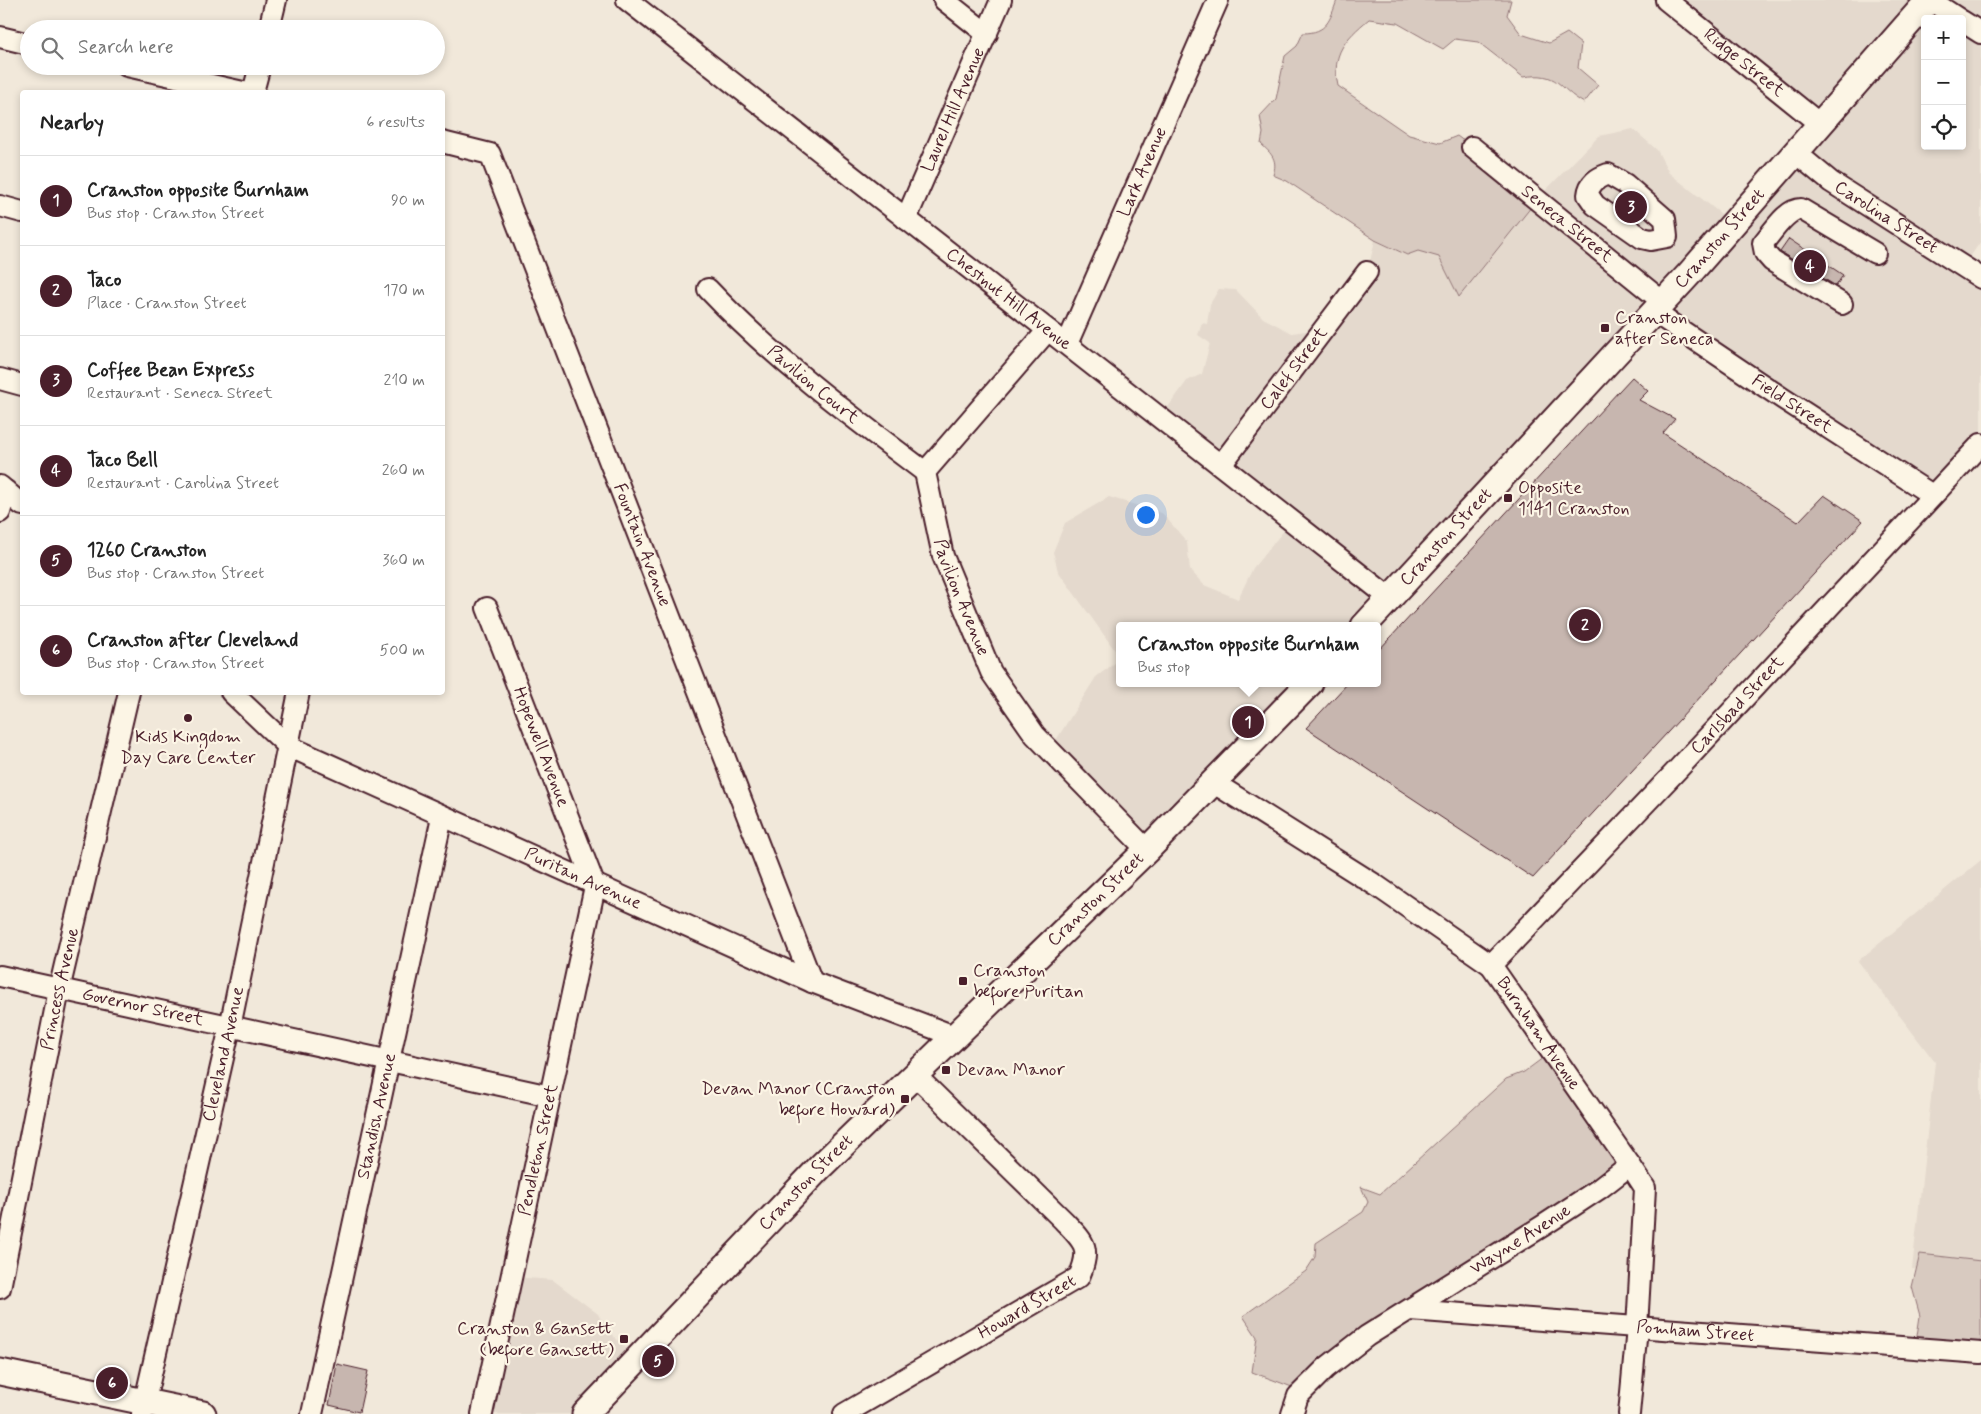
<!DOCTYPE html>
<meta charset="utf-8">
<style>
:root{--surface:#fff;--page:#f2f2f2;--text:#222;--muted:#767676;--line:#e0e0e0;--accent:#4a1f2b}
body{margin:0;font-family:Mynerve,sans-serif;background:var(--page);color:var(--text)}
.controls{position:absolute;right:15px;top:15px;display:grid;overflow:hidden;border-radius:5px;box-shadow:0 2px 8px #0003}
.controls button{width:45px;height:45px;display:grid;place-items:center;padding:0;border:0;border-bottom:1px solid var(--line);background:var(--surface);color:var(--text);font:25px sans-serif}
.you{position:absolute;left:1145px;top:514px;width:18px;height:18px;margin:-12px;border:4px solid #fff;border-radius:50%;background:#1a73e8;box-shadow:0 0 0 8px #1a73e833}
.badge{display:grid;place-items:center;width:32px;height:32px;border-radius:50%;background:var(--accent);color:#fff;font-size:16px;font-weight:700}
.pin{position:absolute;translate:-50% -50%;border:2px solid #fff;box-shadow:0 1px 5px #0006}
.popup{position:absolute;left:1116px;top:622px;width:265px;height:65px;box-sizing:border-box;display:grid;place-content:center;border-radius:5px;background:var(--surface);filter:drop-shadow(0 1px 4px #0005);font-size:16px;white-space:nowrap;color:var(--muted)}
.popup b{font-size:19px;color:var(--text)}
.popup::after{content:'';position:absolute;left:50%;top:100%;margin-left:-10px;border:10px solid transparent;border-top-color:var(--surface)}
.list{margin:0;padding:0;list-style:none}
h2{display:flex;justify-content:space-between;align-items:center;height:65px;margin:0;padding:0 20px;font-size:21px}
h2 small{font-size:16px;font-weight:400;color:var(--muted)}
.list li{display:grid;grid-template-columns:32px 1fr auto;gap:15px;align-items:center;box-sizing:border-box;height:90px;padding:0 20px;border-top:1px solid var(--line)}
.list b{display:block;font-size:19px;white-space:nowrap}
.list p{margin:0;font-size:16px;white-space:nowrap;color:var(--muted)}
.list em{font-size:16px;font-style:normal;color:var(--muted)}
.icon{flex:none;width:28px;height:28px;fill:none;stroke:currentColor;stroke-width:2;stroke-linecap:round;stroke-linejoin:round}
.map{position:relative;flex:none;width:1981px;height:1414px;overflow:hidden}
.search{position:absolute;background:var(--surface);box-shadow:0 2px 8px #0003;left:20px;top:20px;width:425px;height:55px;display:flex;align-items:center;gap:12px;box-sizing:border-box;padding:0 18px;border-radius:28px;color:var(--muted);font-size:19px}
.panel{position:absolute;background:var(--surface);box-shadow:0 2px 8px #0003;left:20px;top:90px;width:425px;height:605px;border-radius:5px}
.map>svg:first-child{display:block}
.built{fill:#e4d9cd;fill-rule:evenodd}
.green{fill:#d8cac0;stroke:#917476}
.building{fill:#c7b6af;stroke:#4a1f2b}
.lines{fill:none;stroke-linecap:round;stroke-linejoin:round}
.minor-casing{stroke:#4a1f2b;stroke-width:24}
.major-casing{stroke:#4a1f2b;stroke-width:29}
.minor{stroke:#fcf5e5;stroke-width:20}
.major{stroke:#fcf5e5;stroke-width:25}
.poi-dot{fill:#4a1f2b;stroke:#fcf5e5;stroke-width:2}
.labels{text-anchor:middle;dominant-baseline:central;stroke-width:4.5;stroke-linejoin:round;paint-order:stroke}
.street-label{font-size:18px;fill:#4a1f2b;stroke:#fcf5e5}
.poi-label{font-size:18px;fill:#4a1f2b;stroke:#fcf5e5;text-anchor:start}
</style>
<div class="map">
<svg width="1981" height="1414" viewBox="0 0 1981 1414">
<rect width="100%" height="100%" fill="#f1e8da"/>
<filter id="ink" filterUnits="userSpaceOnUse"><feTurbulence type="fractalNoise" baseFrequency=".02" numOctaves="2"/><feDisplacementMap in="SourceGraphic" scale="10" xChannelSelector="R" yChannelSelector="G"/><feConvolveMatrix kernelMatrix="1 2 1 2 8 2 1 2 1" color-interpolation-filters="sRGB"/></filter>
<g filter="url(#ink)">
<path class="built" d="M1668 0H1981V241L1961 270 1981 284V453L1927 499 1817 433 1650 321 1365 626H1119V656L1058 571 1053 552 1065 523 1109 497 1162 513 1187 542 1190 570 1204 585 1238 599 1253 568 1291 522 1163 414 1187 381 1202 374 1210 343 1198 335 1202 323 1207 324 1210 304 1219 289 1236 290 1263 318 1292 333 1332 327 1364 287 1375 240 1406 255 1418 251 1439 257 1459 297 1534 197 1544 192 1599 136 1633 129 1657 150 1669 173 1730 221 1818 126ZM1925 19H1962V146H1925Z
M1119 660V683H1311L1152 844 1051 748 1096 677Z
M1981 860V1273L1912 1269 1935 1062 1858 961Z
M514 1277 553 1280 598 1314 607 1330 633 1355 584 1414H482Z"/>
<path class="green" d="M1337 0H1511L1507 15 1521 34 1549 43 1567 33 1581 44 1578 68 1598 85 1584 103C1557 88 1560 71 1523 77L1478 42 1455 39 1443 49 1397 23 1369 19C1345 39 1331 54 1338 86L1409 135 1440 143 1457 136 1502 170 1536 201 1459 297 1439 257 1418 251 1407 255 1375 240 1287 181 1273 175C1278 160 1272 154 1261 144L1263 133 1260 116 1276 99 1285 56 1297 46 1303 33C1327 33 1330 20 1337 0Z
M1551 1052 1629 1161 1300 1390 1252 1372 1257 1337 1243 1316 1306 1271 1315 1257 1316 1243 1363 1212 1368 1202 1361 1187 1380 1194 1506 1079 1524 1072Z
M1920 1254 1981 1261V1356L1915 1349 1920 1316 1912 1287Z"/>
<path class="building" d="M1621 196 1643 215 1638 221 1614 204Z
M1789 239 1843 275 1836 286 1780 252Z
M1632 377 1648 391 1639 400 1675 419 1663 433 1798 522 1824 495 1863 521 1533 878 1306 728 1348 683H1377V652Z
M337 1364 368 1371 359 1412 329 1405Z"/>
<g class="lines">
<g class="minor-casing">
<g id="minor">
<path id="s1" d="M627 0 1390 598"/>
<path d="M944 0 987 34"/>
<path id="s2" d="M1666 0 1821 125"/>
<path d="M1930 0 1959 19"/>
<path d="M1962 21 1981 33"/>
<path d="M269 29 276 0"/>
<path d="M0 37 29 44"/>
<path d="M127 66 243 92"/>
<path d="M253 92 260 66"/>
<path id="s3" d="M442 142 490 154 812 982"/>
<path id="s4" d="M1472 147 1663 302"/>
<path id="s5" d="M1796 153 1831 182 1981 278"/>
<path d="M1608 174 1625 184 1665 219 1667 237 1651 240 1642 238 1595 205 1588 195C1589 183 1597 178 1608 174Z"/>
<path d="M0 206 22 212"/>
<path id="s6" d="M906 219 1001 0"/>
<path id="s7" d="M708 289C774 359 849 415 925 472"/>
<path d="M1842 304 1772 261 1765 253 1763 243C1773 232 1786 209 1801 209L1875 253"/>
<path id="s8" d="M1654 312 1782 398 1932 495"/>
<path id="s9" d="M1067 344 1218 0"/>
<path d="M0 379 22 385"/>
<path id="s10" d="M1221 465 1367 272"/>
<path id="s11" d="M925 472 943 556 991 672 1035 735 1147 850"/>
<path d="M925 472 1048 330"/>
<path d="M0 486 22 505"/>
<path d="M0 512 6 491"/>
<path id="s12" d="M231 692 288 746 812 982 954 1036"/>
<path id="s13" d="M1214 783 1377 886 1491 965 1630 1165 1645 1188 1637 1328 1629 1414"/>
<path id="s14" d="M1491 965 1678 769 1981 444"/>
<path id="s15" d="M0 976 550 1096"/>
<path id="s16" d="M0 1288 59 990 129 692"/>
<path id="s17" d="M1410 1310 1981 1353"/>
<path id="s18" d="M142 1414 230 1027 299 692"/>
<path id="s19" d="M312 1414 442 817"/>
<path id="s20" d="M482 1414 595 886 487 608"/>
<path id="s21" d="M844 1414 1079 1277C1092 1247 1084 1242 1063 1220L915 1075"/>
<path id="s22" d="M1292 1414 1298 1396 1326 1368 1367 1336 1544 1225 1599 1189 1630 1165"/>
</g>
</g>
<g class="major-casing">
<g id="major">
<path id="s23" d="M1364 626 1690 273 1929 0"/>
<path d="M0 1372 203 1414"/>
<path id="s24" d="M585 1414 820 1167 1147 850 1310 683"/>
</g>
</g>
<use href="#minor" class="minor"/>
<use href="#major" class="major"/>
</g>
</g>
<g class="poi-dot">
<rect x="1600" y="323" width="10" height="10" rx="2.5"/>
<rect x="1503" y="493" width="10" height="10" rx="2.5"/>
<circle cx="188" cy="718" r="5"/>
<rect x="958" y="976" width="10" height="10" rx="2.5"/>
<rect x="941" y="1065" width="10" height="10" rx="2.5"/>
<rect x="900" y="1094" width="10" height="10" rx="2.5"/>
<rect x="619" y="1334" width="10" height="10" rx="2.5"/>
</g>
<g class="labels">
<g class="street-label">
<text stroke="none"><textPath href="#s2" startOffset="100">Ridge Street</textPath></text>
<text stroke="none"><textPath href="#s6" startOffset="119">Laurel Hill Avenue</textPath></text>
<text stroke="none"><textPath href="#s9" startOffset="188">Lark Avenue</textPath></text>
<text stroke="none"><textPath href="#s5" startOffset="111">Carolina Street</textPath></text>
<text stroke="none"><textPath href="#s4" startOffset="122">Seneca Street</textPath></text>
<text stroke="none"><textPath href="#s23" startOffset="526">Cranston Street</textPath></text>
<text stroke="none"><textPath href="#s1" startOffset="485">Chestnut Hill Avenue</textPath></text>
<text stroke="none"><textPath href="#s10" startOffset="121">Calef Street</textPath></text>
<text stroke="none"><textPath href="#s7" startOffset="142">Pavilion Court</textPath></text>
<text stroke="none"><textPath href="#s8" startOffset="166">Field Street</textPath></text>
<text stroke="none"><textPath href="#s23" startOffset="121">Cranston Street</textPath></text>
<text stroke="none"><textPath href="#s3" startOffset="469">Fountain Avenue</textPath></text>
<text stroke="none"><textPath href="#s11" startOffset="131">Pavilion Avenue</textPath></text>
<text stroke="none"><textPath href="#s14" startOffset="358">Carlsbad Street</textPath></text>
<text transform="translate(541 747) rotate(69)">Hopewell Avenue</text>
<text stroke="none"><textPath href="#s12" startOffset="402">Puritan Avenue</textPath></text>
<text stroke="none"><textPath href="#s24" startOffset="725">Cranston Street</textPath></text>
<text stroke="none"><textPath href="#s16" startOffset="305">Princess Avenue</textPath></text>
<text stroke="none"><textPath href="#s15" startOffset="146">Governor Street</textPath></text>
<text stroke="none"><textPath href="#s13" startOffset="415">Burnham Avenue</textPath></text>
<text stroke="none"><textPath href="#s18" startOffset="369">Cleveland Avenue</textPath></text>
<text stroke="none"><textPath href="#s19" startOffset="305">Standish Avenue</textPath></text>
<text stroke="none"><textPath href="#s20" startOffset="270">Pendleton Street</textPath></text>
<text stroke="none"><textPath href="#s24" startOffset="320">Cranston Street</textPath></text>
<text stroke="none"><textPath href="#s22" startOffset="292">Wayne Avenue</textPath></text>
<text stroke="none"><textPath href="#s21" startOffset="212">Howard Street</textPath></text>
<text stroke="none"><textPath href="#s17" startOffset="286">Pomham Street</textPath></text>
</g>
<g class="poi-label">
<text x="1615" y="318">Cranston<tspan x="1615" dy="21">after Seneca</tspan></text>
<text x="1518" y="488">Opposite<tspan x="1518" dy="21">1141 Cranston</tspan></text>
<text x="188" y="737" text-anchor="middle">Kids Kingdom<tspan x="188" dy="21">Day Care Center</tspan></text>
<text x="973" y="971">Cranston<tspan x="973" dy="21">before Puritan</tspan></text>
<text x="956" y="1070">Devan Manor</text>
<text x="895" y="1089" text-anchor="end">Devan Manor (Cranston<tspan x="895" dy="21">before Howard)</tspan></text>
<text x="614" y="1329" text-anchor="end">Cranston &amp; Gansett<tspan x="614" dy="21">(before Gansett)</tspan></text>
</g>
</g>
</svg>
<div class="controls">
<button>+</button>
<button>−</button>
<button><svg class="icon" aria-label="locate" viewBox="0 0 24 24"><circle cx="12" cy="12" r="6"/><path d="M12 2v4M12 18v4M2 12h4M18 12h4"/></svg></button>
</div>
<div class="you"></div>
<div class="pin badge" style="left:1248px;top:722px">1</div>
<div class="popup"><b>Cranston opposite Burnham</b>Bus stop</div>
<div class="pin badge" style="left:1585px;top:625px">2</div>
<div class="pin badge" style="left:1631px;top:207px">3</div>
<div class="pin badge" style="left:1810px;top:266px">4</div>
<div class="pin badge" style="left:658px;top:1361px">5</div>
<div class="pin badge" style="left:112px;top:1383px">6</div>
<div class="search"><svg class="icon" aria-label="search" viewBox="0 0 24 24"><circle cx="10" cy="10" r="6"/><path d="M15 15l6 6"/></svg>Search here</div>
<section class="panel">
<h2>Nearby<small>6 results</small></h2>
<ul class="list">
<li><span class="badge">1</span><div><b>Cranston opposite Burnham</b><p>Bus stop · Cranston Street</p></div><em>90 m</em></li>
<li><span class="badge">2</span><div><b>Taco</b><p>Place · Cranston Street</p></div><em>170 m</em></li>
<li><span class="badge">3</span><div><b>Coffee Bean Express</b><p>Restaurant · Seneca Street</p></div><em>210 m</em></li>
<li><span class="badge">4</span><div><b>Taco Bell</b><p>Restaurant · Carolina Street</p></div><em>260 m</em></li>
<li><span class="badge">5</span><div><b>1260 Cranston</b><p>Bus stop · Cranston Street</p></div><em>360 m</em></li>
<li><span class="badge">6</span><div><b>Cranston after Cleveland</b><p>Bus stop · Cranston Street</p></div><em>500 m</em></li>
</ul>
</section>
</div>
